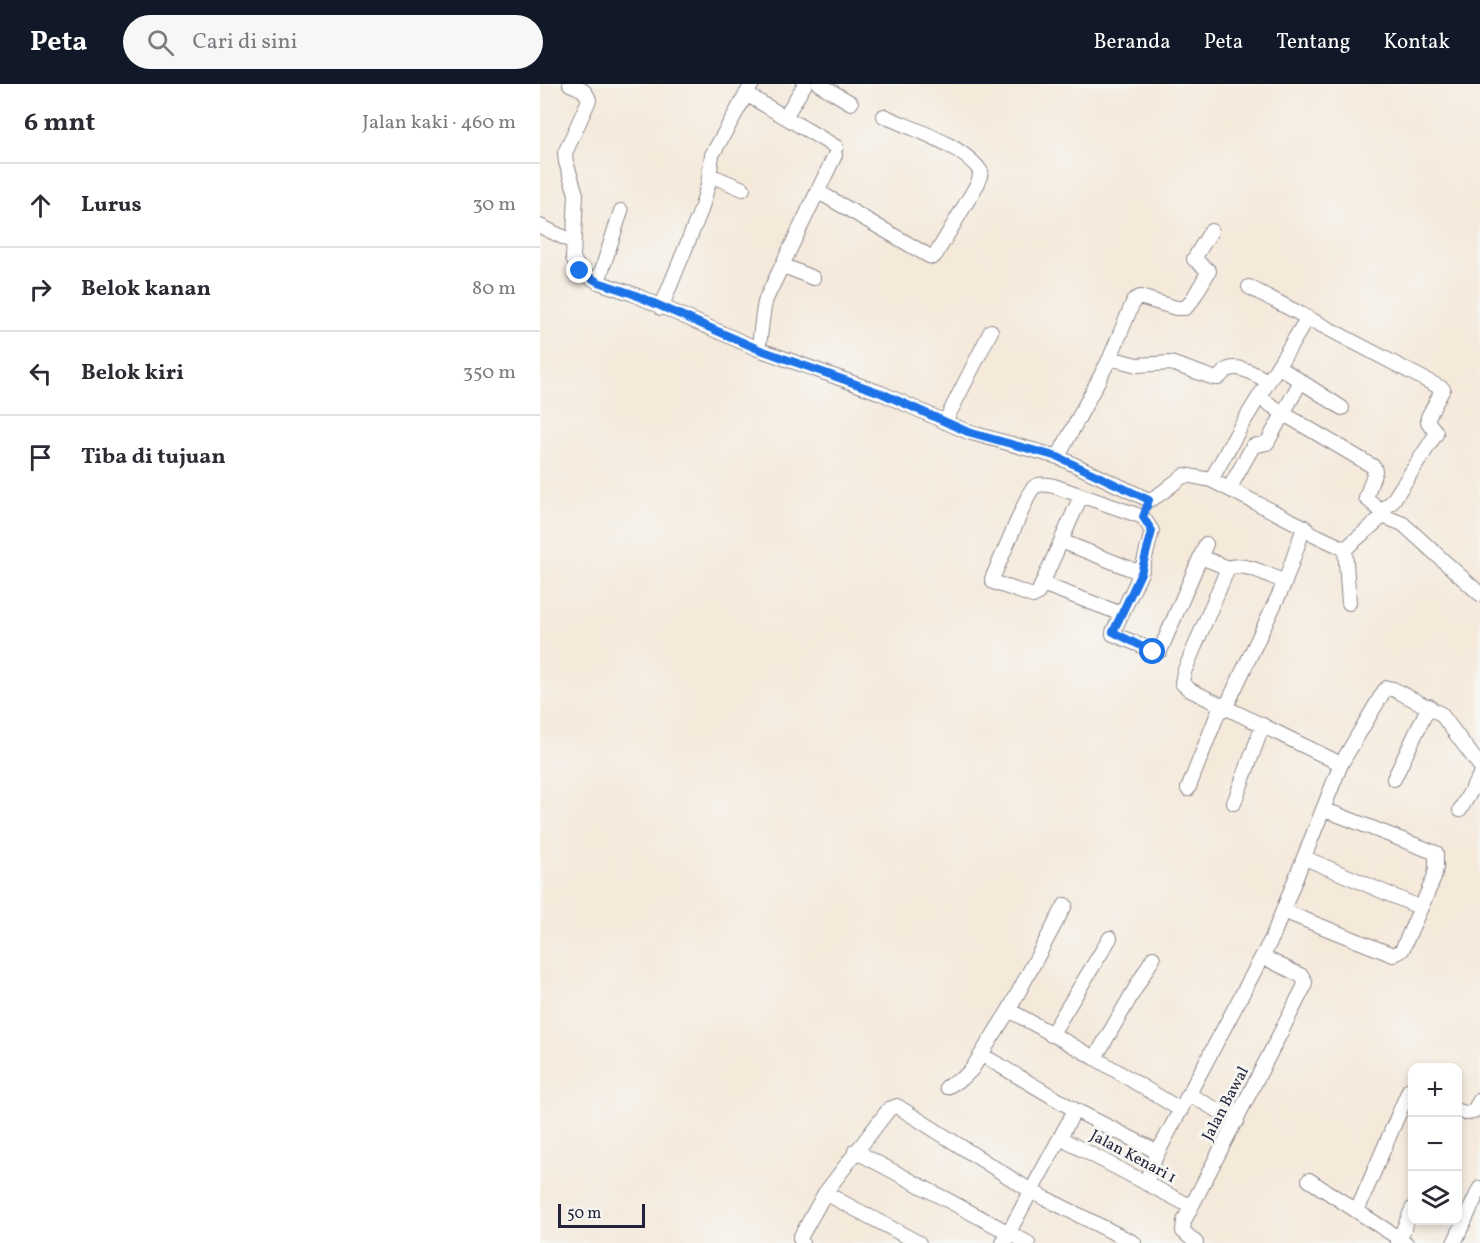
<!DOCTYPE html>
<html lang="id">
<meta charset="utf-8">
<style>
:root{--surface:#fff;--page:#f7f7f7;--text:#2b2b33;--muted:#7c7c81;--line:#e1e1e2;--accent:#111827}
body{margin:0;font-family:Vollkorn,serif;background:var(--page);color:var(--text)}
.controls{position:absolute;right:18px;bottom:18px;display:grid;overflow:hidden;border-radius:12px;box-shadow:0 3px 9px #0003}
.controls button{width:54px;height:54px;display:grid;place-items:center;padding:0;border:0;border-bottom:2px solid var(--line);background:var(--surface);color:var(--text);font:30px sans-serif}
.scale{position:absolute;left:18px;bottom:15px;width:87px;box-sizing:border-box;padding-left:6px;border:3px solid #22223b;border-top:0;font-size:16px;line-height:21px;white-space:nowrap;color:#22223b;-webkit-text-stroke:4px #f6f6f2;paint-order:stroke}
.stop{position:absolute;width:18px;height:18px;margin:-14px;border:4px solid #1a73e8;border-radius:50%;background:#fff}
.stop.end{background:#1a73e8;border-color:#fff;box-shadow:0 2px 6px #0008}
.list{margin:0;padding:0;list-style:none}
h2{display:flex;justify-content:space-between;align-items:center;height:78px;margin:0;padding:0 24px;font-size:26px}
h2 small{font-size:20px;font-weight:400;color:var(--muted)}
.list li{display:grid;grid-template-columns:39px 1fr auto;gap:18px;align-items:center;box-sizing:border-box;height:84px;padding:0 24px;border-top:2px solid var(--line)}
.list b{display:block;font-size:22px;white-space:nowrap}
.list em{font-size:20px;font-style:normal;color:var(--muted)}
.icon{flex:none;width:33px;height:33px;fill:none;stroke:currentColor;stroke-width:2;stroke-linecap:round;stroke-linejoin:round}
.map{position:relative;flex:none;width:940px;height:1159px;overflow:hidden}
header{display:flex;align-items:center;gap:36px;box-sizing:border-box;height:84px;padding:0 30px;background:var(--accent);color:#fff}
header strong{font-size:28px}
nav{display:flex;gap:33px;margin-inline-start:auto;font-size:21px}
.search{width:420px;height:54px;background:var(--page);display:flex;align-items:center;gap:15px;box-sizing:border-box;padding:0 21px;border-radius:33px;color:var(--muted);font-size:22px}
main{display:flex}
aside{flex:1;background:var(--surface)}
.map>svg:first-child{display:block}
.lines{fill:none;stroke-linecap:round;stroke-linejoin:round}
.minor-casing{stroke:#8c868a;stroke-width:16}
.minor{stroke:#fff;stroke-width:14}
.route{stroke:#1a73e8;stroke-width:8}
.labels{text-anchor:middle;dominant-baseline:central;stroke-width:6;stroke-linejoin:round;paint-order:stroke}
.street-label{font-size:16px;fill:#22223b;stroke:#f6f6f2}
</style>
<header>
<strong>Peta</strong>
<div class="search"><svg class="icon" aria-label="search" viewBox="0 0 24 24"><circle cx="10" cy="10" r="6"/><path d="M15 15l6 6"/></svg>Cari di sini</div>
<nav><a>Beranda</a><a>Peta</a><a>Tentang</a><a>Kontak</a></nav>
</header>
<main>
<aside>
<h2>6 mnt<small>Jalan kaki · 460 m</small></h2>
<ul class="list">
<li><svg class="icon" aria-label="ahead" viewBox="0 0 24 24"><path d="M12 20V5M6 11l6-6 6 6"/></svg><div><b>Lurus</b></div><em>30 m</em></li>
<li><svg class="icon" aria-label="right" viewBox="0 0 24 24"><path d="M7 20v-9h11M14 6l5 5-5 5"/></svg><div><b>Belok kanan</b></div><em>80 m</em></li>
<li><svg class="icon" aria-label="left" viewBox="0 0 24 24"><path d="M17 20v-9H6M10 6l-5 5 5 5"/></svg><div><b>Belok kiri</b></div><em>350 m</em></li>
<li><svg class="icon" aria-label="arrive" viewBox="0 0 24 24"><path d="M6 21V4h12l-3 4 3 4H6"/></svg><div><b>Tiba di tujuan</b></div></li>
</ul>
</aside>
<div class="map">
<svg width="940" height="1159" viewBox="0 0 940 1159">
<rect width="100%" height="100%" fill="#f6f6f2"/>
<filter id="ink" filterUnits="userSpaceOnUse"><feTurbulence type="fractalNoise" baseFrequency=".0167" numOctaves="2"/><feDisplacementMap in="SourceGraphic" scale="12" xChannelSelector="R" yChannelSelector="G"/><feConvolveMatrix kernelMatrix="1 2 1 2 8 2 1 2 1" color-interpolation-filters="sRGB"/></filter>
<filter id="wash" filterUnits="userSpaceOnUse"><feTurbulence type="fractalNoise" baseFrequency=".008" numOctaves="4" result="noise"/><feDisplacementMap in="SourceGraphic" scale="24" xChannelSelector="R" yChannelSelector="G"/><feGaussianBlur stdDeviation="1.35" result="paint"/><feColorMatrix in="noise" values="0 0 0 0 0 0 0 0 0 0 0 0 0 0 0 0 0 1.4 0 .05"/><feComposite in="paint" operator="in"/></filter>
<g filter="url(#wash)">
<rect width="100%" height="100%" fill="#f5e9da"/>
</g>
<g filter="url(#ink)">
<g class="lines">
<g class="minor-casing">
<path id="minor" d="M30 0C40 4 46 6 49 16L25 69 26 78 36 110 33 174 40 187 58 198 93 210 218 265 341 309 428 348 518 373 609 416C623 411 632 399 645 391L671 396 764 443 769 448 805 465 843 432
M279 0 311 19
M206 10 296 63
M245 33 265 0
M170 91 203 105
M277 107 389 172 393 173 396 170 438 99 441 88C424 61 372 45 344 32
M0 142 33 158
M242 181 273 194
M58 198 81 127
M709 203 903 305 888 333V338L896 348V350L852 418 841 427
M121 224 161 126 168 101 172 71 212 0
M218 265C222 248 221 232 226 215L295 71
M570 274 597 281 631 279 674 294H678C681 292 683 289 685 287 698 278 717 292 728 297
M739 283 802 324
M719 313 744 330 834 383 835 387 826 414 841 427 843 432 863 440 940 510
M405 338 451 247
M518 373 570 274 594 216 600 213 636 224H645L651 218 669 187 654 175 671 147
M671 396 701 342 767 235
M689 405 713 362 727 359 761 297
M541 412 498 509 493 512 490 511 453 498 452 495 489 410C495 398 502 400 514 402L603 433 612 447 601 489 573 548V550L617 568 620 567 666 460
M521 457 601 489
M805 465 809 519
M661 473 688 484
M745 498C729 492 705 477 688 484L644 588 642 599 650 606 801 680
M502 500 582 530
M854 695 889 622
M648 705 678 629 686 623 745 498 764 443
M694 719 723 641
M920 726 940 691
M765 774 879 823
M743 827 853 871 862 866 894 794 896 784V769L783 725
M469 926 525 821
M511 951 570 854
M442 971 535 1026 618 1068
M555 974 641 1026
M407 1003 424 993 432 985 469 926 555 974 613 874
M650 1011 697 1037
M918 1027 926 1029 933 1028 940 1016
M520 1054 650 1122
M315 1067 488 1159
M769 1096 866 1159
M607 1100 610 1085 618 1068 732 854 801 680 844 607 847 604 853 605 901 630 940 682
M285 1109 379 1159
M817 1127 869 1006 872 1004
M262 1159 260 1154 285 1109 349 1025 357 1022 491 1107 594 1159
M463 1159 535 1026
M656 1159 643 1147 644 1137 764 903 765 898 762 892 723 873
M858 1159 872 1125
M914 1159 940 1104"/>
</g>
<use href="#minor" class="minor"/>
</g>
</g>
<g class="lines" filter="url(#ink)">
<path class="route" d="M40 187 58 198 93 210 218 265 341 309 428 348 518 373 609 416 603 433 612 447 601 489 573 548 613 568"/>
</g>
<g class="labels">
<g class="street-label">
<text transform="translate(686 1020) rotate(-62)">Jalan Bawal</text>
<text transform="translate(593 1073) rotate(28)">Jalan Kenari 1</text>
</g>
</g>
</svg>
<div class="controls">
<button>+</button>
<button>−</button>
<button><svg class="icon" aria-label="layers" viewBox="0 0 24 24"><path d="M12 4l9 5-9 5-9-5zM3 14l9 5 9-5"/></svg></button>
</div>
<div class="scale">50 m</div>
<div class="stop" style="left:613px;top:568px"></div>
<div class="stop end" style="left:40px;top:187px"></div>
</div>
</main>
